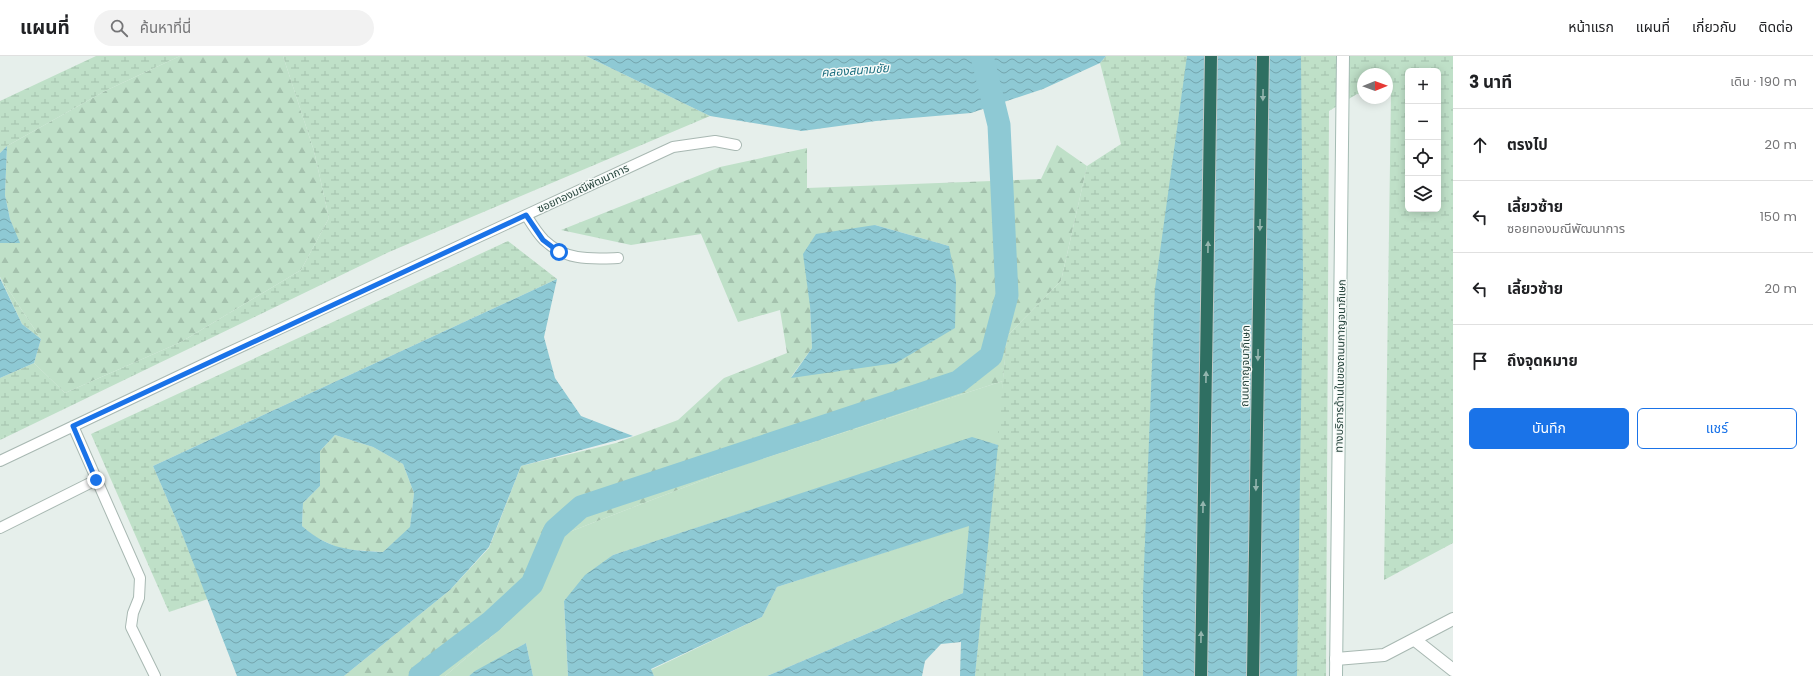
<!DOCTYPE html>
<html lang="th">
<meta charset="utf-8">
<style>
:root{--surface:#fff;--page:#f2f2f2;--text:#202124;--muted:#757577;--line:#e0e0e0;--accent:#1a73e8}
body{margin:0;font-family:Poppins,"Noto Sans Thai",sans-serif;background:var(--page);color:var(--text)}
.controls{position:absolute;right:12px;top:12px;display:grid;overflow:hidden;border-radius:6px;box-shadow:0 2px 10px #0003}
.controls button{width:36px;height:36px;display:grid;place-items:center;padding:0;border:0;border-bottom:1px solid var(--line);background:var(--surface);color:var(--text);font:20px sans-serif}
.compass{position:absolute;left:1357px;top:12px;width:36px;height:36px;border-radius:50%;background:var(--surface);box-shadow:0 2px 10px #0003;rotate:89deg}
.stop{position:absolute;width:12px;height:12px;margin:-9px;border:3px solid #1a73e8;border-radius:50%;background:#fff}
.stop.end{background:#1a73e8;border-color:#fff;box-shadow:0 1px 4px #0008}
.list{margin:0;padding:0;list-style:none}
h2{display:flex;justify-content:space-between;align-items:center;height:52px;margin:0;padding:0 16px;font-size:17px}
h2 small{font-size:13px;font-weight:400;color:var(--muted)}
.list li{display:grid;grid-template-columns:26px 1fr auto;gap:12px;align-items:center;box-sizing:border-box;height:72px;padding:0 16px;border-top:1px solid var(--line)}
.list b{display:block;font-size:15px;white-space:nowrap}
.list p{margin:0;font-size:13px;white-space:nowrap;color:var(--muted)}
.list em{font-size:13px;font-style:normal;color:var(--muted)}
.actions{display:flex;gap:8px;padding:12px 16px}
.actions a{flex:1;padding:9px 0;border:1px solid var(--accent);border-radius:6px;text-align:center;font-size:14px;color:var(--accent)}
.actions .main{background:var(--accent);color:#fff}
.icon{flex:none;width:22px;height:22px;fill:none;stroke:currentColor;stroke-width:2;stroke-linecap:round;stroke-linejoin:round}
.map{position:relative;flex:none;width:1453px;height:620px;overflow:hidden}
header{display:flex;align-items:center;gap:24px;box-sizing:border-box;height:56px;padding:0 20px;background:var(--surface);border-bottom:1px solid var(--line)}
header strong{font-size:19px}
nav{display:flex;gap:22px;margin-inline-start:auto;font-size:14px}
.search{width:280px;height:36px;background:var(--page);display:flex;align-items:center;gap:10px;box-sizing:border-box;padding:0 14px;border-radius:22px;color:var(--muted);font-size:15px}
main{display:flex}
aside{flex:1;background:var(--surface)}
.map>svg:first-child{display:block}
.grass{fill:#bfe0c8}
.forest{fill:url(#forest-firs);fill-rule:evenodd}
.wetland{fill:url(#wetland-marsh);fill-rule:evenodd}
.water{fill:url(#water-waves);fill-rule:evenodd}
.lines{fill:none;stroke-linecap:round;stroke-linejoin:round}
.canal{stroke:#8ec9d4;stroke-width:23}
.service-casing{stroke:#a8b8b2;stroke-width:12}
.minor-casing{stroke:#a8b8b2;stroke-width:14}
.secondary-casing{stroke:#a4bbb3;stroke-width:14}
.motorway-casing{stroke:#c2cac8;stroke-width:14}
.service{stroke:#fff;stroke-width:10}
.minor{stroke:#fff;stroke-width:12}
.secondary{stroke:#fff;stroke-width:12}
.motorway{stroke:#2f6f62;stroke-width:12}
.oneway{fill:#93b5ae}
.route{stroke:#1a73e8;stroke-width:5}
.labels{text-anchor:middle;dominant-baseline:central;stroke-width:3;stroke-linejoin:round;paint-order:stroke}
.street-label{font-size:11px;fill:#24423a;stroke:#f7fbf9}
.water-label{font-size:12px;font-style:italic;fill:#1c6f80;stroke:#f7fbf9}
</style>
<header>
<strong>แผนที่</strong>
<div class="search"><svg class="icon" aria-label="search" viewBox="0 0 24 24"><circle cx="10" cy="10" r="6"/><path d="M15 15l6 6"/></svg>ค้นหาที่นี่</div>
<nav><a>หน้าแรก</a><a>แผนที่</a><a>เกี่ยวกับ</a><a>ติดต่อ</a></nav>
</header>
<main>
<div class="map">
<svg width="1453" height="620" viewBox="0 0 1453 620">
<defs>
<pattern id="forest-firs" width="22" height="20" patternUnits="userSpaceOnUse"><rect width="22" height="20" fill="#bfe0c8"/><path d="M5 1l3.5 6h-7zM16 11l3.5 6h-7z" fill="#a4c1ad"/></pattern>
<pattern id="wetland-marsh" width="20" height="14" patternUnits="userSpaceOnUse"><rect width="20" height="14" fill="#bfe0c8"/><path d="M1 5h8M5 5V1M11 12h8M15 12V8" fill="none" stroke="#a4c1ad"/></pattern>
<pattern id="water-waves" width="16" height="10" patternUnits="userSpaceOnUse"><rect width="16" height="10" fill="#8ec9d4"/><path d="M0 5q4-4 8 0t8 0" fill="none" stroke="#74a5ad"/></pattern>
</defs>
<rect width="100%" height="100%" fill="#e6efeb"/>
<path class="grass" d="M1003 325 998 389 972 382 613 499 564 545 568 620H533L526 587 469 620H445L506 568 551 483 737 411Z
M970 469 963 537 767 620H654L651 614 762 561 777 531Z"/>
<path class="forest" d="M180 0H283L314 95 329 162 301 214 181 286 65 337 34 307 41 283 0 221V187H19L10 163 5 139 7 90 105 35Z
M1057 89 1087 110 1061 225 1007 280 1003 325 737 411 551 483 506 568 445 620H344L450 534 489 492 521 410 616 387 678 364 724 322 787 297 780 254 738 266 701 178 631 189 561 174 720 111 807 92V132L1041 123ZM875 169 949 190 791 321 812 292 810 250Z
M335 379 373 391 403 408 414 437 410 472 383 496 341 493 315 481 302 470 303 447 320 430V395Z"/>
<path class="wetland" d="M96 0H180L105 35 7 90 0 97V45Z
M283 0H586L710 60 389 196 0 384V322L34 307 65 337 181 286 301 214 329 162 314 95Z
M1106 0H1453V487L1384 524 1391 37H1387V18H1363V38H1357L1329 55 1326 620H975L1007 280 1061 225 1087 110 1121 88 1100 7ZM1408 15H1438V153H1408Z
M508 185 557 223 153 410 179 470 208 543 169 556 91 378Z
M0 221 41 283 22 268Z"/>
<path class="water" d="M586 0H1106L1100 7 1043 33 971 57 876 65 802 75 710 60Z
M1187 0H1301L1303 222 1297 620H1143V536L1155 232Z
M7 90 5 139 10 163 20 187H0V97Z
M875 169 949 190 956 226 955 272 896 307 791 322 812 292 810 250 803 198 816 178Z
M0 222 22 268 41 283 34 307 0 322Z
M557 223 544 281 555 322 581 360 633 380 521 410 489 491 450 534 344 620H237L179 470 153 410ZM335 379 373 391 403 408 414 437 410 471 383 496C348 494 330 494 302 470L303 447 320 430V395Z
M972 381 998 389 975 620H960L961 586 941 588 925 605 922 620H767L963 537 969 470 777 531 762 561 651 613 654 620H568L564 545 585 519 613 499Z
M526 587 533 620H469L475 615Z"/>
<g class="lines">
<path class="canal" d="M420 620 491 566 532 528 555 474 581 451 958 326 991 300 1007 239 999 69 982 0"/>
<g class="service-casing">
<path id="service" d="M526 159C531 167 537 177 544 184 566 205 590 203 618 202
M73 370 140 522 139 542 133 557 131 571 155 620
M0 405 221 300 673 91 715 85 736 89
M0 472 96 424"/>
</g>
<g class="minor-casing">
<path id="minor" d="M1415 584 1453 614
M1336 603 1384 599 1453 563"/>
</g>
<g class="secondary-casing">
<path id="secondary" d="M1336 620 1343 0"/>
</g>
<g class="motorway-casing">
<path id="motorway" d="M1201 620 1211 0
M1253 620 1263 0"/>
</g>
<use href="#service" class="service"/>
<use href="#minor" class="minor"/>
<use href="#secondary" class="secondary"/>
<use href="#motorway" class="motorway"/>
</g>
<defs><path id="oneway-solid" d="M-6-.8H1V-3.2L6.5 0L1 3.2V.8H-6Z"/></defs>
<g class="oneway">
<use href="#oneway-solid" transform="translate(1263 39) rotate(91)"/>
<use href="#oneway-solid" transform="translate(1260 169) rotate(91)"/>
<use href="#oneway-solid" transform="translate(1208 191) rotate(-89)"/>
<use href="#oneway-solid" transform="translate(1258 299) rotate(91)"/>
<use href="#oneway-solid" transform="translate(1206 321) rotate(-89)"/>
<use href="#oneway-solid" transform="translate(1256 429) rotate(91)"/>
<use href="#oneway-solid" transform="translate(1203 451) rotate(-89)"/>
<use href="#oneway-solid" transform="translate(1201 581) rotate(-89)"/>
</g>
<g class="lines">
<path class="route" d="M96 424 73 370 526 159 543 184 559 196"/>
</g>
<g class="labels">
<g class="street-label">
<text transform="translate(583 132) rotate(-25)">ซอยทองมณีพัฒนาการ</text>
<text transform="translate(1245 310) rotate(-89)">ถนนกาญจนาภิเษก</text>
<text transform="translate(1340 310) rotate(-89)">ทางบริการด้านในของถนนกาญจนาภิเษก</text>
</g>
<g class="water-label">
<text transform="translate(855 14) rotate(-4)">คลองสนามชัย</text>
</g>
</g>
</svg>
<div class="controls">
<button>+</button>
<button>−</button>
<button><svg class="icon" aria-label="locate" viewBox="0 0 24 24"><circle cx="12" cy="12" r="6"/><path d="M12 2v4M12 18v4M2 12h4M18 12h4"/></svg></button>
<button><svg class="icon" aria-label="layers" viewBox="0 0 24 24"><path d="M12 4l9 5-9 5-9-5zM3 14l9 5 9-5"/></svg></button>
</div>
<svg class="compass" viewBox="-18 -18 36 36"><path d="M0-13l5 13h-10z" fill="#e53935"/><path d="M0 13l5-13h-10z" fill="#757577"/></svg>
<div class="stop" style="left:559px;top:196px"></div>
<div class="stop end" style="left:96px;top:424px"></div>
</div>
<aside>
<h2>3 นาที<small>เดิน · 190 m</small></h2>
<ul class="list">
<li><svg class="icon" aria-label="ahead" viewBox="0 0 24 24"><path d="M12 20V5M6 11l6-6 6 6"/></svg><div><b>ตรงไป</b></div><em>20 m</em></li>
<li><svg class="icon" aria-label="left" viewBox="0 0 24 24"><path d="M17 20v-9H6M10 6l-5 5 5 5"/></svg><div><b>เลี้ยวซ้าย</b><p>ซอยทองมณีพัฒนาการ</p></div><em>150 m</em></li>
<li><svg class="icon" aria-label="left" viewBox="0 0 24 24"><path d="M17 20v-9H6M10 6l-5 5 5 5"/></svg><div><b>เลี้ยวซ้าย</b></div><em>20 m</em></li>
<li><svg class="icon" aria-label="arrive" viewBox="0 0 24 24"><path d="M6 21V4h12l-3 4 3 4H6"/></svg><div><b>ถึงจุดหมาย</b></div></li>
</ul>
<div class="actions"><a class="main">บันทึก</a><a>แชร์</a></div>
</aside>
</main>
